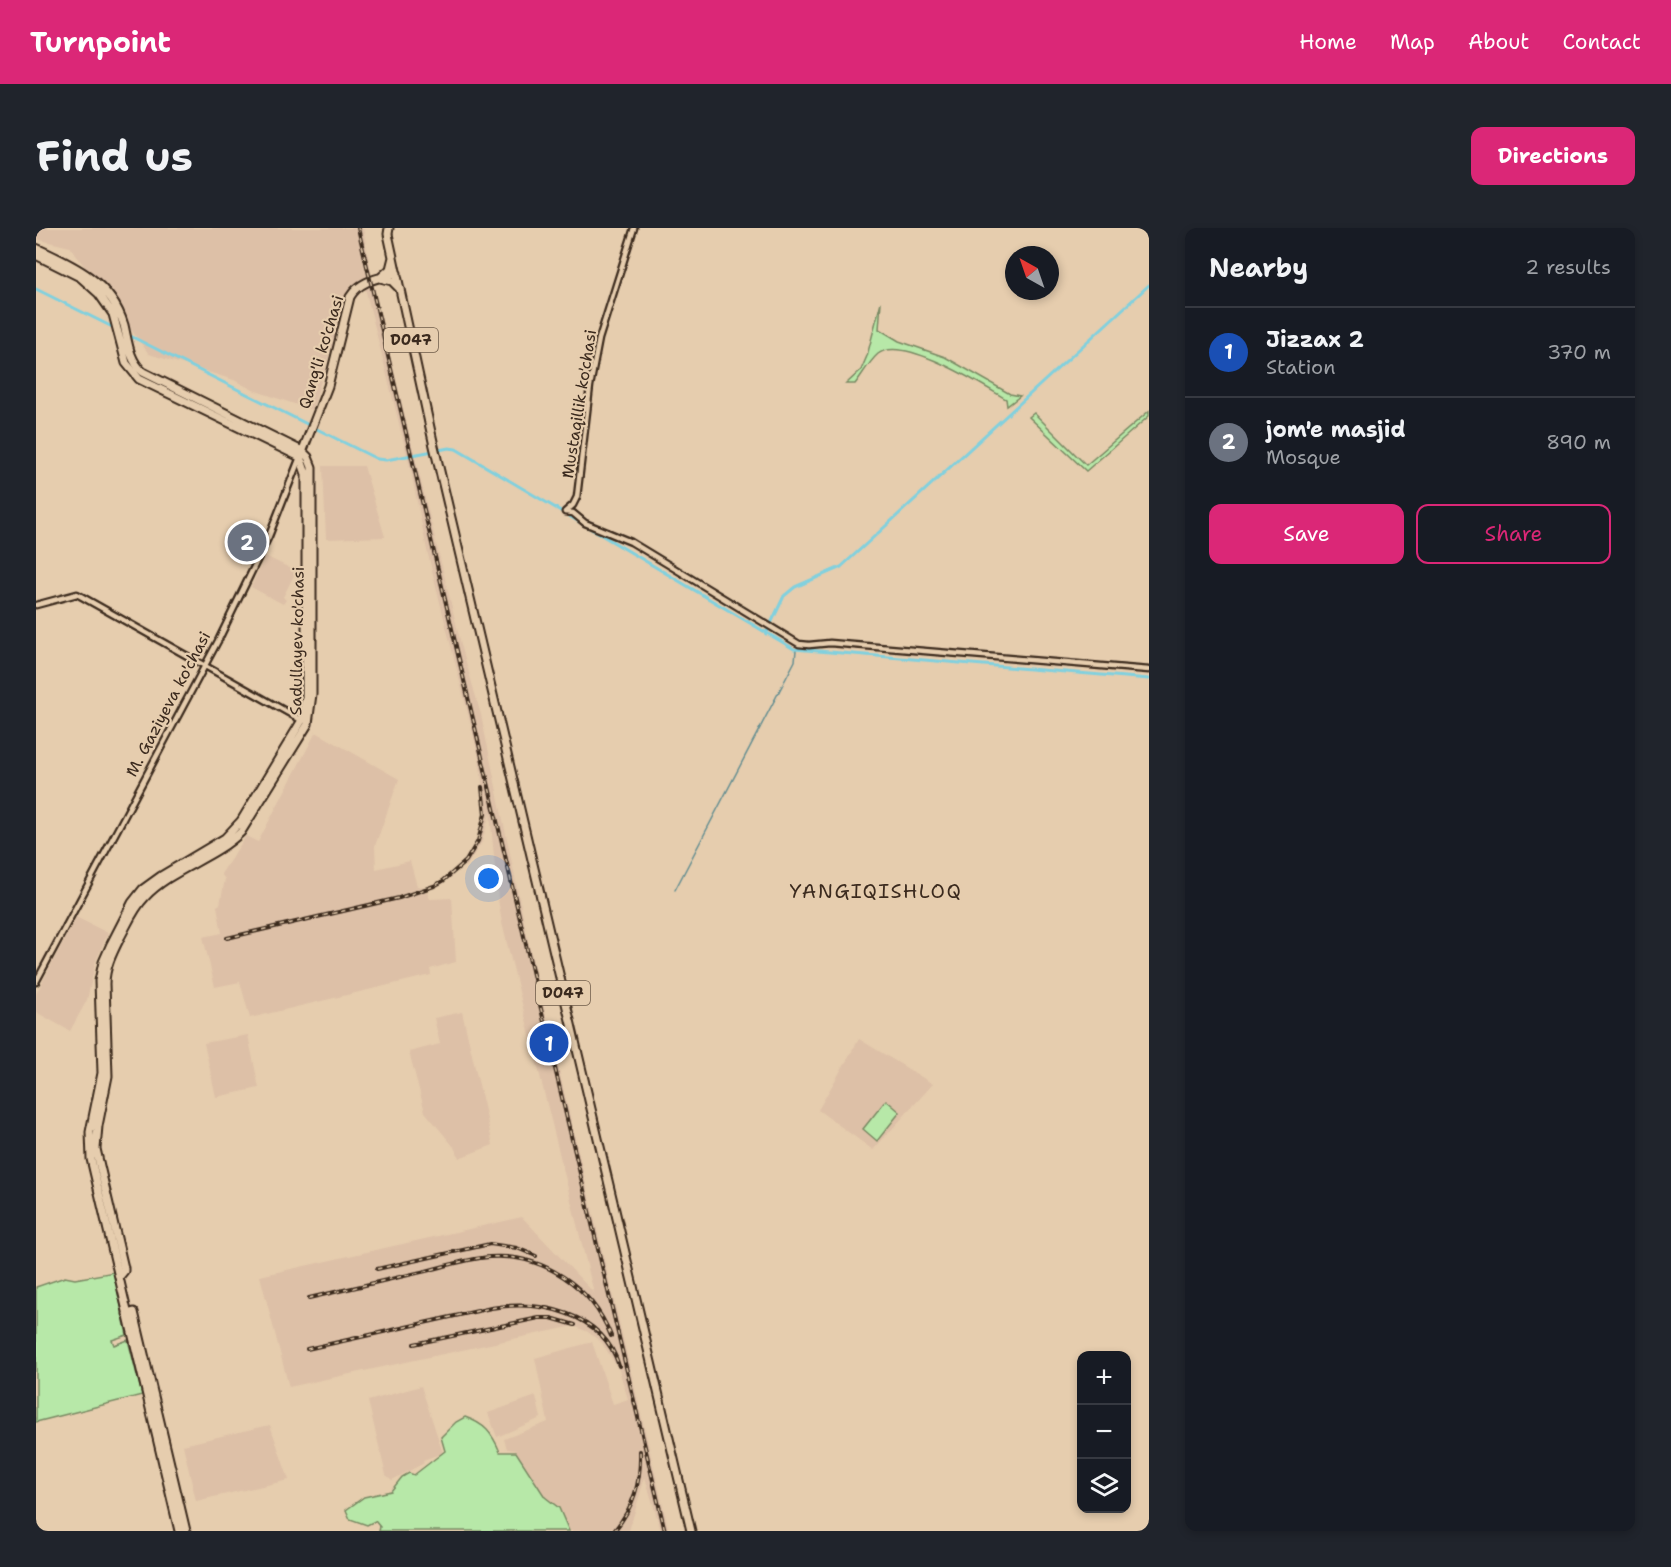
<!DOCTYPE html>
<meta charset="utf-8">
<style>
:root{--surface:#171b24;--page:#20242c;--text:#f1f3f6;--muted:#9ea1a6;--line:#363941;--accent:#db2777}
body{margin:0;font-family:"Shantell Sans",sans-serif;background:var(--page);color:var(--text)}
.controls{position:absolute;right:18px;bottom:18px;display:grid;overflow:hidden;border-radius:12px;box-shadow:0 3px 9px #0003}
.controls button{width:54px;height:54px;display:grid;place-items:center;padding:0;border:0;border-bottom:2px solid var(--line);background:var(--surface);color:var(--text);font:30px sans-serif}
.compass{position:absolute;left:969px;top:18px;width:54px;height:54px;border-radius:50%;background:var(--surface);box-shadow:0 3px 9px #0003;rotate:320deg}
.you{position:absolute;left:453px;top:651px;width:21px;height:21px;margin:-15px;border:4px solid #fff;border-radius:50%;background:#1a73e8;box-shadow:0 0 0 9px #1a73e833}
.badge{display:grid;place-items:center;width:39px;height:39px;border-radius:50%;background:var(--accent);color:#fff;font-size:20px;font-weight:700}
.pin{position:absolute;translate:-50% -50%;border:3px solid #fff;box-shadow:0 2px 6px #0006}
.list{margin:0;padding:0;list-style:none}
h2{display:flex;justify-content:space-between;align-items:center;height:78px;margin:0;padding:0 24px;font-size:26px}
h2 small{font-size:20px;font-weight:400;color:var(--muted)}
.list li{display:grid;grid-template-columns:39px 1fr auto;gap:18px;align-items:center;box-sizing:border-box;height:90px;padding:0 24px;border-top:2px solid var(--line)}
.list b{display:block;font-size:22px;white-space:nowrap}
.list p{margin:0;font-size:20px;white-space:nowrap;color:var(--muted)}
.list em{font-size:20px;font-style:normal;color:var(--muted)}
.actions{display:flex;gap:12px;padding:18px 24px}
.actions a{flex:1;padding:14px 0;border:2px solid var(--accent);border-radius:12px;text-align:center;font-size:21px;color:var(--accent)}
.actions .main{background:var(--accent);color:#fff}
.icon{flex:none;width:33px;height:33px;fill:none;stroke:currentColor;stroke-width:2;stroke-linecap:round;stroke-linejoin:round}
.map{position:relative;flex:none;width:1113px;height:1303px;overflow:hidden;border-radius:12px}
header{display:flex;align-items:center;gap:36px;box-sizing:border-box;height:84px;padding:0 30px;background:var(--accent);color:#fff}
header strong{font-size:28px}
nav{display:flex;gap:33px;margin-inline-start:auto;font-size:21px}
.intro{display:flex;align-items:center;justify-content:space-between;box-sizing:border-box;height:144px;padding:0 36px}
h1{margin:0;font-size:42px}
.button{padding:15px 27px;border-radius:12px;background:var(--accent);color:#fff;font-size:21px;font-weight:700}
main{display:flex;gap:36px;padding:0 36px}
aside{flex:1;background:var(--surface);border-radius:12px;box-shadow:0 3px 9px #0003}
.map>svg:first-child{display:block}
.built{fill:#ddc0a7}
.green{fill:#b7e8a8;stroke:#798963;stroke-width:1.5}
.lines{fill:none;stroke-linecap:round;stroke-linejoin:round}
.stream{stroke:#658e91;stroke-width:1.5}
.canal{stroke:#81d0de;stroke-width:3}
.minor-casing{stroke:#3b2a1e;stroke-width:9}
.major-casing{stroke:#3b2a1e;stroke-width:11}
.minor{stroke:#e6cdae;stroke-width:4.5}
.major{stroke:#e6cdae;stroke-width:7}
.rail-casing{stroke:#3b2a1e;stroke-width:4}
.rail{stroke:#e6cdae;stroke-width:1.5;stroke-dasharray:4.5;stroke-linecap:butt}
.labels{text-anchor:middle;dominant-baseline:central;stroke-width:4.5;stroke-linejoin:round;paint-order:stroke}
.shield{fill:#e6cdae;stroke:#6e5b49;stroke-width:1.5}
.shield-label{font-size:15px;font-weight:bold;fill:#3b2a1e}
.street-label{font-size:16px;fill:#3b2a1e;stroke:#e6cdae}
.quarter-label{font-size:20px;letter-spacing:1.5px;fill:#3b2a1e;stroke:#e6cdae}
</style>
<header>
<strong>Turnpoint</strong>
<nav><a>Home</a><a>Map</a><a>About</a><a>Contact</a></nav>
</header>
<div class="intro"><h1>Find us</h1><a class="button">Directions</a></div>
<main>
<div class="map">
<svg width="1113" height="1303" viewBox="0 0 1113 1303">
<rect width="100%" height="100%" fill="#e6cdae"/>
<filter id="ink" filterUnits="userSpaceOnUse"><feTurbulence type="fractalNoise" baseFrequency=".0167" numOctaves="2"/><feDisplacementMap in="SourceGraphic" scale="12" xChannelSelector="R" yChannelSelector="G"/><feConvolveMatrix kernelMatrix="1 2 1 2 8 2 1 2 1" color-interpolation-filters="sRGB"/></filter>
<g filter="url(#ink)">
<path class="built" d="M0 0H327L339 66 426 420 445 487 492 712 633 1303H625L609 1249 593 1303H533L523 1280 509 1269 479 1222 471 1221 468 1211 512 1194 499 1130 556 1114 577 1176 592 1171 583 1142 566 1115 552 1104 538 1098 253 1159 224 1048 486 989 558 1065 466 695 462 671 454 585 446 614 430 639 428 635 443 610 449 579 443 530 391 322 374 239 327 52 315 58 276 182 217 162 198 152 113 126 34 19 0 11Z
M287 238H328L349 309 290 311Z
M229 328 260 343 247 369 250 372 247 376 215 359Z
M280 504 363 551 339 618 340 641 374 633 381 658 389 659 394 671 416 670 420 734 394 741 395 747 214 790 204 754 179 759 167 709 186 705 181 678 184 676 189 651 185 646 210 608 222 614Z
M40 689 72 705 60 733 51 772 34 803 0 784V766Z
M426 784 457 917 423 930 418 919 389 884 373 824 404 816 398 790Z
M212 807 223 860 180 869 168 815Z
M823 811 897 856 837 922 782 882Z
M385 1158 407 1225 387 1232 388 1235 356 1252 350 1247 332 1173Z
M500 1168 505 1190 461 1209 452 1185Z
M234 1197 253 1252 160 1273 147 1217Z"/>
<path class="green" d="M845 74 843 101 863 113 909 129 974 166 984 168 971 178 970 171C946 157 866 106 842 126 833 134 826 147 819 156H810L825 142 831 128Z
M1113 183V188L1050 243 993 189 998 185 1050 237Z
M850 872 864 884 841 913 827 901Z
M78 1044 91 1107 76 1112 78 1117 92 1112 106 1167 0 1194V1059L29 1049 39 1051Z
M429 1189C449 1196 456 1205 464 1224H480L509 1269 523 1280 533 1303H343L344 1299 339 1293 331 1297 314 1291 310 1282 328 1269 355 1263 366 1249 373 1245 378 1247 409 1223 405 1209 420 1194Z"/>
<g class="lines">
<path class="stream" d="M639 662 759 433 760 422"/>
<path class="canal" d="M0 61 341 231 350 232 413 220 420 221 758 421 1113 451
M730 406 748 368 759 359 805 339 1113 57"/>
<g class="minor-casing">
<path id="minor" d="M529 284 537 285 549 295 595 314 763 416 773 417 794 415 1113 442
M529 284 537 277 541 269 554 158 563 111 598 0
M0 377 41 366 267 493
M0 754 182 413 233 308 264 229"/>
</g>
<g class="major-casing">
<path id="major" d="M353 0 352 6 398 218 655 1303
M0 20C38 37 75 54 88 97 92 114 93 132 107 144L266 223 272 229 276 239V466L272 496 205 604C178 631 135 641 109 669 98 680 92 695 85 708 77 724 69 739 69 756L72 848 62 898 60 921 88 1040V1043L83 1049
M0 27 44 49 63 66 77 86 90 135 103 151 264 229 270 246V469L266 492 205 593 189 610 125 648 107 661 96 675 75 716 67 734 63 753 66 845 54 904 55 931 143 1303
M357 29 354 41 344 50 356 53 364 61
M265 227 292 158 314 69C324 52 344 50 361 45
M91 1086 98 1084 150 1303"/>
</g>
<use href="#minor" class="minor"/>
<use href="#major" class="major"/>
<g class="rail-casing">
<path id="rail" d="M322 0 513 815 629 1303
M191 710 363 670 398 658 407 653 430 633 442 613 449 586 446 559
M341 1041 454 1016 481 1020 500 1028
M273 1070C309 1062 345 1053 381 1045 404 1040 429 1031 453 1029 507 1025 556 1059 575 1108
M378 1116 503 1090H515L539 1097
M271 1121 455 1080C503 1072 567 1084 583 1138
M578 1303C598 1279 605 1254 604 1223"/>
</g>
<use href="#rail" class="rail"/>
</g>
</g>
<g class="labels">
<g class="shield">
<rect x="348" y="100" width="54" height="24" rx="4.5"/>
<rect x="500" y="753" width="54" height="24" rx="4.5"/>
</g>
<g class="shield-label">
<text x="375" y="112">D047</text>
<text x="527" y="765">D047</text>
</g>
<g class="street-label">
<text transform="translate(285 124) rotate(-73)">Qang'li ko'chasi</text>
<text transform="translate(543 176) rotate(-81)">Mustaqillik ko'chasi</text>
<text transform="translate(261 413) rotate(-89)">Sadullayev ko'chasi</text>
<text transform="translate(132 476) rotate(-62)">M. Gaziyeva ko'chasi</text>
</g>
<g class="quarter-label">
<text x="840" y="663">YANGIQISHLOQ</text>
</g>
</g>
</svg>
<div class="controls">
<button>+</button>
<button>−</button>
<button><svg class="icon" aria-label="layers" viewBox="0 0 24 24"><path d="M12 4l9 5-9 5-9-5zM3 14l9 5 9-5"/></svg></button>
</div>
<svg class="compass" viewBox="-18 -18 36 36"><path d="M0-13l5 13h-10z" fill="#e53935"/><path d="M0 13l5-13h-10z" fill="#9ea1a6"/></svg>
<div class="you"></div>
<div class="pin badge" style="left:513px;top:815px;background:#1a4fb4">1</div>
<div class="pin badge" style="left:211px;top:314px;background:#6b7280">2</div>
</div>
<aside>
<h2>Nearby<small>2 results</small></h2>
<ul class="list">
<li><span class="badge" style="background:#1a4fb4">1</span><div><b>Jizzax 2</b><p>Station</p></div><em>370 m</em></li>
<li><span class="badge" style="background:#6b7280">2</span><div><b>jom'e masjid</b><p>Mosque</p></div><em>890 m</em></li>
</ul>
<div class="actions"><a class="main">Save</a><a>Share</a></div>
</aside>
</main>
